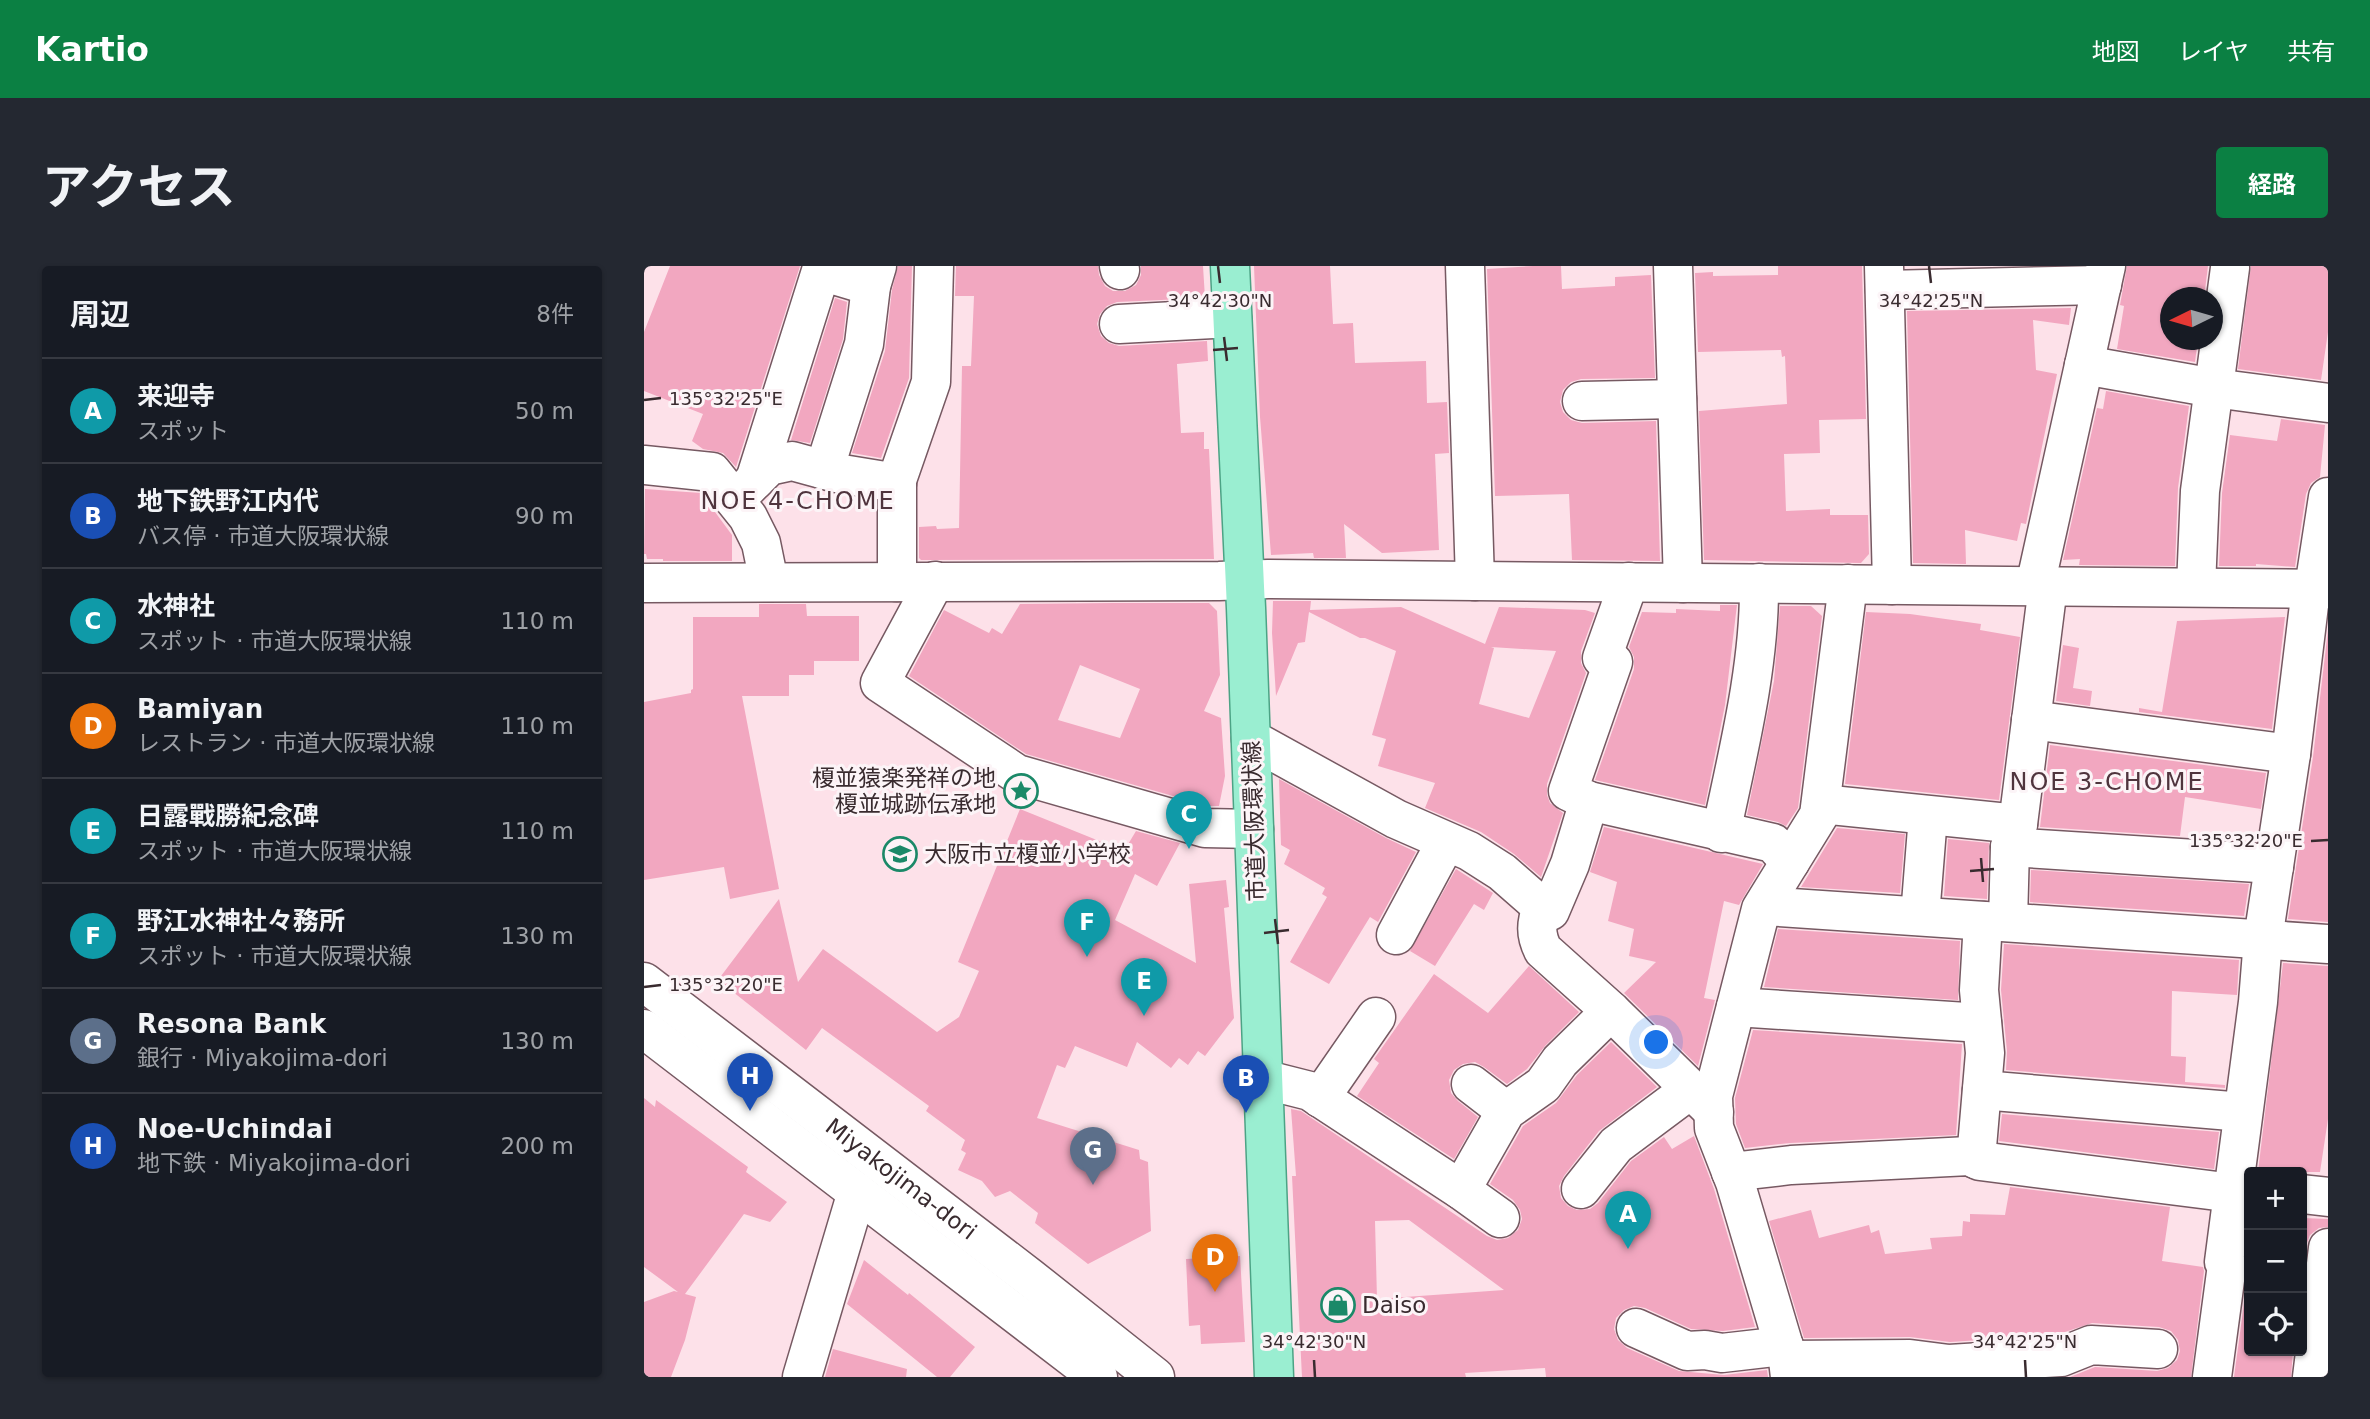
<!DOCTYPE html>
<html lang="ja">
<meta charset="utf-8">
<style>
:root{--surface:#171b24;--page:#242831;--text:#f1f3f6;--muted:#9ea1a6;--line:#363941;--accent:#0b8043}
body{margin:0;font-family:"DejaVu Sans","Noto Sans JP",sans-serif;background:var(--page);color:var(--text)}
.controls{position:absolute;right:21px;bottom:21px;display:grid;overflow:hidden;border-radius:7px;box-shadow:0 2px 5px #0004}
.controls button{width:63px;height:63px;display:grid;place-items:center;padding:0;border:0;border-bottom:2px solid var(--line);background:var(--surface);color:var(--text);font:35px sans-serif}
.compass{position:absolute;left:1516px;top:21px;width:63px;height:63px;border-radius:50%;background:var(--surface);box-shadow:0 2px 5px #0004;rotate:265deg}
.you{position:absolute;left:1013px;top:777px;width:24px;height:24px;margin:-18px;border:5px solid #fff;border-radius:50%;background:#1a73e8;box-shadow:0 0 0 10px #1a73e833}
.badge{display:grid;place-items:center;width:46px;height:46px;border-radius:50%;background:var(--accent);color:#fff;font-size:23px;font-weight:700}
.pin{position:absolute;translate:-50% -58px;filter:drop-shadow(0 2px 4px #0008)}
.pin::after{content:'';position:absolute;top:37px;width:24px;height:21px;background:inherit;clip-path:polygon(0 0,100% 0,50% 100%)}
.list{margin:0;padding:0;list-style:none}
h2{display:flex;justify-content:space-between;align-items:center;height:91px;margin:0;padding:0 28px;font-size:30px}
h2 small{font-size:23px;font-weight:400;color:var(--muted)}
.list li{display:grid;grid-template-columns:46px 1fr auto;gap:21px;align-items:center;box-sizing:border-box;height:105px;padding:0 28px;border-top:2px solid var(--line)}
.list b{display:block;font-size:26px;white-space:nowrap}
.list p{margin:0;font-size:23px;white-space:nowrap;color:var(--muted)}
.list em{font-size:23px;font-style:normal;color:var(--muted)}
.icon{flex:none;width:38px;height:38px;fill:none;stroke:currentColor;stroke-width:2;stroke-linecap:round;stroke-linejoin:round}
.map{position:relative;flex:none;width:1684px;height:1111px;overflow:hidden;border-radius:7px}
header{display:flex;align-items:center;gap:42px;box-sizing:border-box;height:98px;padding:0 35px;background:var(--accent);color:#fff}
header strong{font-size:33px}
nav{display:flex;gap:38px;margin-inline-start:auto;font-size:24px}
.intro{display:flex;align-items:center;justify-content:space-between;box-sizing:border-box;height:168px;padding:0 42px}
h1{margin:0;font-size:49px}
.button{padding:18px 32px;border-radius:7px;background:var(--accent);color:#fff;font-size:24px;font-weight:700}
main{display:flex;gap:42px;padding:0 42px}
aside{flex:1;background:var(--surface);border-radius:7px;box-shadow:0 2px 5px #0004}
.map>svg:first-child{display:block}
.building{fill:#f2a7c0;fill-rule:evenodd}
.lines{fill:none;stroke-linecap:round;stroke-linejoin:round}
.minor-casing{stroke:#765962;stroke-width:41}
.major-casing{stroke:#4ca385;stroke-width:41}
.minor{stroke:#fff;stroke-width:38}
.major{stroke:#9aeed1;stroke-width:38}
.ticks{fill:none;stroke:#392b2f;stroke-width:2.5}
.labels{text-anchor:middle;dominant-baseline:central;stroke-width:6;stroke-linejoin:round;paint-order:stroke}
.poi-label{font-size:23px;fill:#392b2f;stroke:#fcf4f7;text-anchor:start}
.street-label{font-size:23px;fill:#392b2f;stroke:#fcf4f7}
.neighbourhood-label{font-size:24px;letter-spacing:2px;fill:#4f343d;stroke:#fcf4f7}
.ticks-label{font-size:18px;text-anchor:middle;fill:#392b2f;stroke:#fcf4f7;stroke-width:6;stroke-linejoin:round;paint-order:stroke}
</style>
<header>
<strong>Kartio</strong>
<nav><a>地図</a><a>レイヤ</a><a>共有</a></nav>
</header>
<div class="intro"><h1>アクセス</h1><a class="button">経路</a></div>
<main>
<aside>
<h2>周辺<small>8件</small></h2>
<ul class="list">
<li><span class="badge" style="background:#0f9aa8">A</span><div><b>来迎寺</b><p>スポット</p></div><em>50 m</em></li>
<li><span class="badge" style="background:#1a4fb4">B</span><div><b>地下鉄野江内代</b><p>バス停 · 市道大阪環状線</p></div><em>90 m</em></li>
<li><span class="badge" style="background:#0f9aa8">C</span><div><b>水神社</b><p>スポット · 市道大阪環状線</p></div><em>110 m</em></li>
<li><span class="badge" style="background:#e8710a">D</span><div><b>Bamiyan</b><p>レストラン · 市道大阪環状線</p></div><em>110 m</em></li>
<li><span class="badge" style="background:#0f9aa8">E</span><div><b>日露戰勝紀念碑</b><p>スポット · 市道大阪環状線</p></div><em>110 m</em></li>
<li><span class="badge" style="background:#0f9aa8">F</span><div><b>野江水神社々務所</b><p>スポット · 市道大阪環状線</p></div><em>130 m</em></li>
<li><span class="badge" style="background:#5c6f8a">G</span><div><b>Resona Bank</b><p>銀行 · Miyakojima-dori</p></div><em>130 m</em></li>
<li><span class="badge" style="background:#1a4fb4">H</span><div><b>Noe-Uchindai</b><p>地下鉄 · Miyakojima-dori</p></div><em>200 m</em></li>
</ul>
</aside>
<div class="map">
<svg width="1684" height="1111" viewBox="0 0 1684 1111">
<rect width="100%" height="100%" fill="#fde1e9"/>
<path class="building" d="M26 0H156L92 201 79 187 59 183 48 175 59 148 0 125V66Z
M254 0H268L265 112 237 192 208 187 241 85 248 24Z
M312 0H454L455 9 461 20 469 25H481L492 19 497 9V0H559L561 32 473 36 463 40 456 48 453 58 457 70 465 77 475 80 563 75 564 95 533 98 537 167 560 166V183H565L570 293 277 294 275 292V261L292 260 293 263 315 262 318 100H327L330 30H311Z
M610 0H686L689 58 709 57 711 97 782 95 783 137 803 136 805 187 791 188 795 284 738 287 700 258 702 292H670L669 287 627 289 616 151Z
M889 0H917L918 23 971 20V11L1007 9 1011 112 937 113 927 116 919 124 916 136 919 146 927 154 938 157 1012 155 1016 295 928 294 925 228 851 230 843 3Z
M1134 0H1218L1222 153 1175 154 1176 187 1140 188 1142 245 1186 243V249H1224L1225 288 1217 297 1060 294 1055 145 1143 138 1141 90 1138 91 1137 84 1054 86 1051 7 1069 6V10L1134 9Z
M1483 0H1564L1560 32H1527V74H1554L1551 96 1473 83 1480 40 1476 39Z
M1607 0H1684V66L1677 114 1594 103Z
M191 32 203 36 199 73 166 177 147 174Z
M1427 42 1425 59 1389 54 1392 104 1413 108 1382 258 1377 257 1373 275 1321 264 1322 298 1269 297 1263 45Z
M1462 125 1545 140 1534 222 1531 300 1435 299 1436 293 1419 294 1453 142 1459 143Z
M1637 153 1681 159 1676 211 1667 217 1662 228 1651 301 1612 298V300H1575L1578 227 1586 169 1633 175Z
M1 223 57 227 88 269V295H19V293H3L2 288H0Z
M629 335H667L666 344 757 341 841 378 855 341 941 344 951 347 937 385V397L942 407 903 518V529L906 537 919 547 897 611 870 588 837 566 781 542 791 517 734 500 742 473 728 469 752 385 721 372H716L665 346 661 376 654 377 632 430 628 367ZM847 381 912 385 885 452 835 438 850 382Z
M468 337H565L573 345 576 409 560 445 577 452 581 510 575 540H564L382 488 265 410 300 344 345 367 348 362 358 368 376 338ZM436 399 496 423 476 472 414 454Z
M115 338H162L163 350H215V395H170V409H145V430H98L135 623 86 633 80 601 0 614V436L47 427V424L49 423V351H115Z
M1076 339H1093L1092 347 1081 439 1061 539 951 514 990 403V391L985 381 998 346 1032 347V343L1076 345Z
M1136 340H1167L1178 350 1154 542 1142 560 1134 556 1103 549 1130 415Z
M1222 346 1266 348 1337 358 1336 364 1376 371 1355 534 1201 518Z
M1641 351 1628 463 1495 446V442L1518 446 1533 355Z
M1684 364V656L1644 653 1669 491Z
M1419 379 1435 382 1429 422 1448 425 1446 440 1412 435Z
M1406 479 1622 507 1617 543 1541 531 1536 570 1396 561Z
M635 513 742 572 772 586 734 656 726 651 685 718 646 696 683 631 678 628 681 622 640 598 646 584 637 579Z
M376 543 480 585 492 565 536 577 513 620 491 608 471 654 552 697 545 618 582 614 585 641 580 642 590 752 561 790 554 785 544 799 535 792 527 802 493 776 483 801 431 780 421 802 413 799 393 852 495 884 496 893 504 896 507 965 444 998 391 957 394 947 366 925 351 931 338 915 314 904 322 887 317 884 321 874 282 845 285 840 178 762 162 784 74 714 135 633 154 716 179 683 293 766 315 751 335 705 314 696Z
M960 561 1119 598 1095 639 1080 635 1060 732 1071 734 1054 800 980 727 1012 696 985 690 990 663 964 655 973 616 946 606Z
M1193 562 1261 568 1256 627 1157 621Z
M1304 573 1345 577 1343 633 1300 630Z
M812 603 849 627 840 644 830 638 791 700 766 685Z
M1387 604 1605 618 1600 650 1386 636Z
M1134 663 1316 675 1314 734 1120 721Z
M1360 678 1595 694 1593 729 1528 725 1527 790 1542 791 1541 816 1581 819V822L1362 804 1363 785 1357 724Z
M1639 697 1684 700V853L1676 906H1614Z
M885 700 935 746 901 780 883 803 863 818 840 801 831 796 819 798 810 804 805 814 807 827 814 835 834 851 810 893 713 830 735 797 730 793 790 708 844 747Z
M1109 764 1318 778 1312 869 1146 877 1101 882 1092 858 1091 832Z
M967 776 1013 821 955 865 920 910 915 920 917 932 924 940 933 944 946 943 954 937 987 895 1020 871 1028 883 1050 870 1070 923 1111 1061 1079 1065 1047 1063 1001 1042 990 1040 980 1044 972 1052 970 1063 974 1074 983 1082 1035 1105 1080 1109 1123 1104 1124 1111H902L901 1102 821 1107 822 1111H658L648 910H652L647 843 657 845 843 970 853 974 864 972 874 964 878 953 876 944 869 934 846 918 879 860 912 837 933 809ZM765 954 860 1024 733 1033 731 955Z
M0 832 11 841 12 834 104 901 102 906 143 936 126 956 100 948 41 1028 52 1031 41 1074 27 1111H0V1036L30 1025 34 1026 0 1001Z
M1358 848 1575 866 1570 903 1355 875Z
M1366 921 1526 941 1518 995 1559 1001 1560 1005 1547 1111H1426L1451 1101 1513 1105 1524 1102 1533 1094 1536 1085 1534 1074 1527 1065 1515 1061 1448 1057 1412 1069 1306 1076 1266 1071 1160 1072 1125 955 1167 944 1175 972 1225 959 1227 967 1235 964 1241 988 1288 983 1286 972 1318 970 1319 955 1326 956V948L1361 949Z
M1658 952 1684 953V961L1675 962 1666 969 1662 979 1658 1016Z
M596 990 601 1076 557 1078 556 1059 545 1060 542 993Z
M220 994 264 1029 265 1027 331 1081 306 1111H293L203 1038Z
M1604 1008 1605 1085H1649L1647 1111H1590Z
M189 1083 263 1103 262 1111H181Z"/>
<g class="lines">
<g class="minor-casing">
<g id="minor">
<path d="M475 0 476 4"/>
<path d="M821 0 831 315"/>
<path d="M1029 0 1039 317"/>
<path d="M1240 0 1248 319"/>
<path d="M1241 24 1458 19"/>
<path d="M475 58 588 52"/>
<path d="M1440 99 1570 122 1684 137"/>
<path d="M938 135 1033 133"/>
<path d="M0 199 68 206 104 251 117 277 125 316"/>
<path d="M180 204 220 78 227 20 233 0"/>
<path d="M111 214 177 5 227 20"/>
<path d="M103 222 125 200 148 195 192 207 253 217"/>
<path d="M291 315 236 417 373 508 561 562 610 563"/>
<path d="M253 316V214L287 116 290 0"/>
<path d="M985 316 958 392 969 396 924 525 945 535 1129 577 1146 596"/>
<path d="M0 317 575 315 624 313 1684 323"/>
<path d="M1391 320 1462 0"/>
<path d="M1552 321 1556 225 1586 2"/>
<path d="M1387 454 1647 488"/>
<path d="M607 473 752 553 825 585 858 606 898 641 906 645 926 598 945 535"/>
<path d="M1177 538 1374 558"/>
<path d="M1077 567C1094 486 1116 400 1115 317"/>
<path d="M1366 581 1614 597 1630 601"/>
<path d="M1120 640 1684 678"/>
<path d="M898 641C892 657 891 668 899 684L967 745 1070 846"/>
<path d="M1276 650 1284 550"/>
<path d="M1364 656 1366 581 1374 558 1404 320"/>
<path d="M752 669 802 576"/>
<path id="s1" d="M0 716 385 1011 511 1111"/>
<path d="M1092 741 1338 757"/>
<path d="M0 763 454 1111"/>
<path d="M619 813 666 825 817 924 856 952"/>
<path d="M827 818 862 845"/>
<path d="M1338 824 1599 846"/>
<path d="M676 832 732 751"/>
<path d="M1332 893 1341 787 1335 724 1339 655"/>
<path d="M1087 906 1147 899 1325 890 1336 895 1589 927"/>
<path d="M937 923 972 879 1047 823"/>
<path d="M817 924 862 845 899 819 916 795 967 745"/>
<path d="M1658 928 1684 931"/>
<path d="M992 1062 1043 1085 1061 1084 1078 1087 1140 1080"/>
<path d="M1144 1094 1266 1093 1305 1098 1417 1091 1447 1079 1514 1083"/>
<path d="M158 1111 213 926"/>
<path d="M1146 1111 1144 1094 1091 916 1070 862 1069 830 1117 643 1175 549 1204 318"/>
<path d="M1568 1111 1583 999 1580 996 1614 736 1619 673 1647 488 1665 339 1670 322 1684 231"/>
<path d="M1668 1111 1684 982"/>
</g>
</g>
<g class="major-casing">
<path id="major" d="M586 0 602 342 630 1111"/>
</g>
<use href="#minor" class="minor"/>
<use href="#major" class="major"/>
</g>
<path class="ticks" d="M574 0 576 17M1285 0 1287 17M580 71 583 95M569 84 594 82M0 134 17 132M1667 575 1684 574M1337 592 1339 616M1326 605 1350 603M631 653 634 678M620 667 645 664M0 721 17 719M670 1094 671 1111M1381 1094 1382 1111"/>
<defs>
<g id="sight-ring" transform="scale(1.75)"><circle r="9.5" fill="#fcf4f7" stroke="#1b8968" stroke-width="1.5"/><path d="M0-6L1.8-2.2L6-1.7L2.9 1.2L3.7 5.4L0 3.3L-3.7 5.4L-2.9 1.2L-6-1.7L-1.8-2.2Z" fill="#1b8968"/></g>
<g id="school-ring" transform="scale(1.75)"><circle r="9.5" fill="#fcf4f7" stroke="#1b8968" stroke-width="1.5"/><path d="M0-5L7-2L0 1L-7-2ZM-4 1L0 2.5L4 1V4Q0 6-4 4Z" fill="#1b8968"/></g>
<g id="shop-ring" transform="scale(1.75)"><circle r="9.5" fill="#fcf4f7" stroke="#1b8968" stroke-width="1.5"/><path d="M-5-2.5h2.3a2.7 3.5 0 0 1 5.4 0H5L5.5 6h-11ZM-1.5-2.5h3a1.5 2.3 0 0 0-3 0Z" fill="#1b8968"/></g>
</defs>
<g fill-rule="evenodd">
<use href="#sight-ring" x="377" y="525"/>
<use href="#school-ring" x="256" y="588"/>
<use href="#shop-ring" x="694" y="1039"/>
</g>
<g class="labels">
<g class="poi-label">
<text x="352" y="512" text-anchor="end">榎並猿楽発祥の地<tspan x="352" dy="26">榎並城跡伝承地</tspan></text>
<text x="280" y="588">大阪市立榎並小学校</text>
<text x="718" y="1039">Daiso</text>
</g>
<g class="street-label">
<text transform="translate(610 555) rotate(-92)">市道大阪環状線</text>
<text stroke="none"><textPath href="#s1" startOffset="324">Miyakojima-dori</textPath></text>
</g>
<g class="neighbourhood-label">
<text x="154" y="235">NOE 4-CHOME</text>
<text x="1463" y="516">NOE 3-CHOME</text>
</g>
</g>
<g class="ticks-label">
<text x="576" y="41">34°42'30"N</text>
<text x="1287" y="41">34°42'25"N</text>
<text x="82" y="139">135°32'25"E</text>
<text x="1602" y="581">135°32'20"E</text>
<text x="82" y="725">135°32'20"E</text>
<text x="670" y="1082">34°42'30"N</text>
<text x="1381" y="1082">34°42'25"N</text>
</g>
</svg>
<div class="controls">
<button>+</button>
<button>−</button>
<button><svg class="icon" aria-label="locate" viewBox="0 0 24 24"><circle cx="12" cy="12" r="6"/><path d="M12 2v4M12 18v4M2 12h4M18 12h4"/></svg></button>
</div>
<svg class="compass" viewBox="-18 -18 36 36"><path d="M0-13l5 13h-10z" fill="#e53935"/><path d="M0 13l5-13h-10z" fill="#9ea1a6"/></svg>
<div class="you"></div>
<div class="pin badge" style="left:984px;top:983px;background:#0f9aa8">A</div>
<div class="pin badge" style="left:602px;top:847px;background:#1a4fb4">B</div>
<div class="pin badge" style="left:545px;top:583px;background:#0f9aa8">C</div>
<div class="pin badge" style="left:571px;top:1026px;background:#e8710a">D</div>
<div class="pin badge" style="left:500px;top:750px;background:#0f9aa8">E</div>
<div class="pin badge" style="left:443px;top:691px;background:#0f9aa8">F</div>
<div class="pin badge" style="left:449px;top:919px;background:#5c6f8a">G</div>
<div class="pin badge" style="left:106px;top:845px;background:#1a4fb4">H</div>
</div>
</main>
